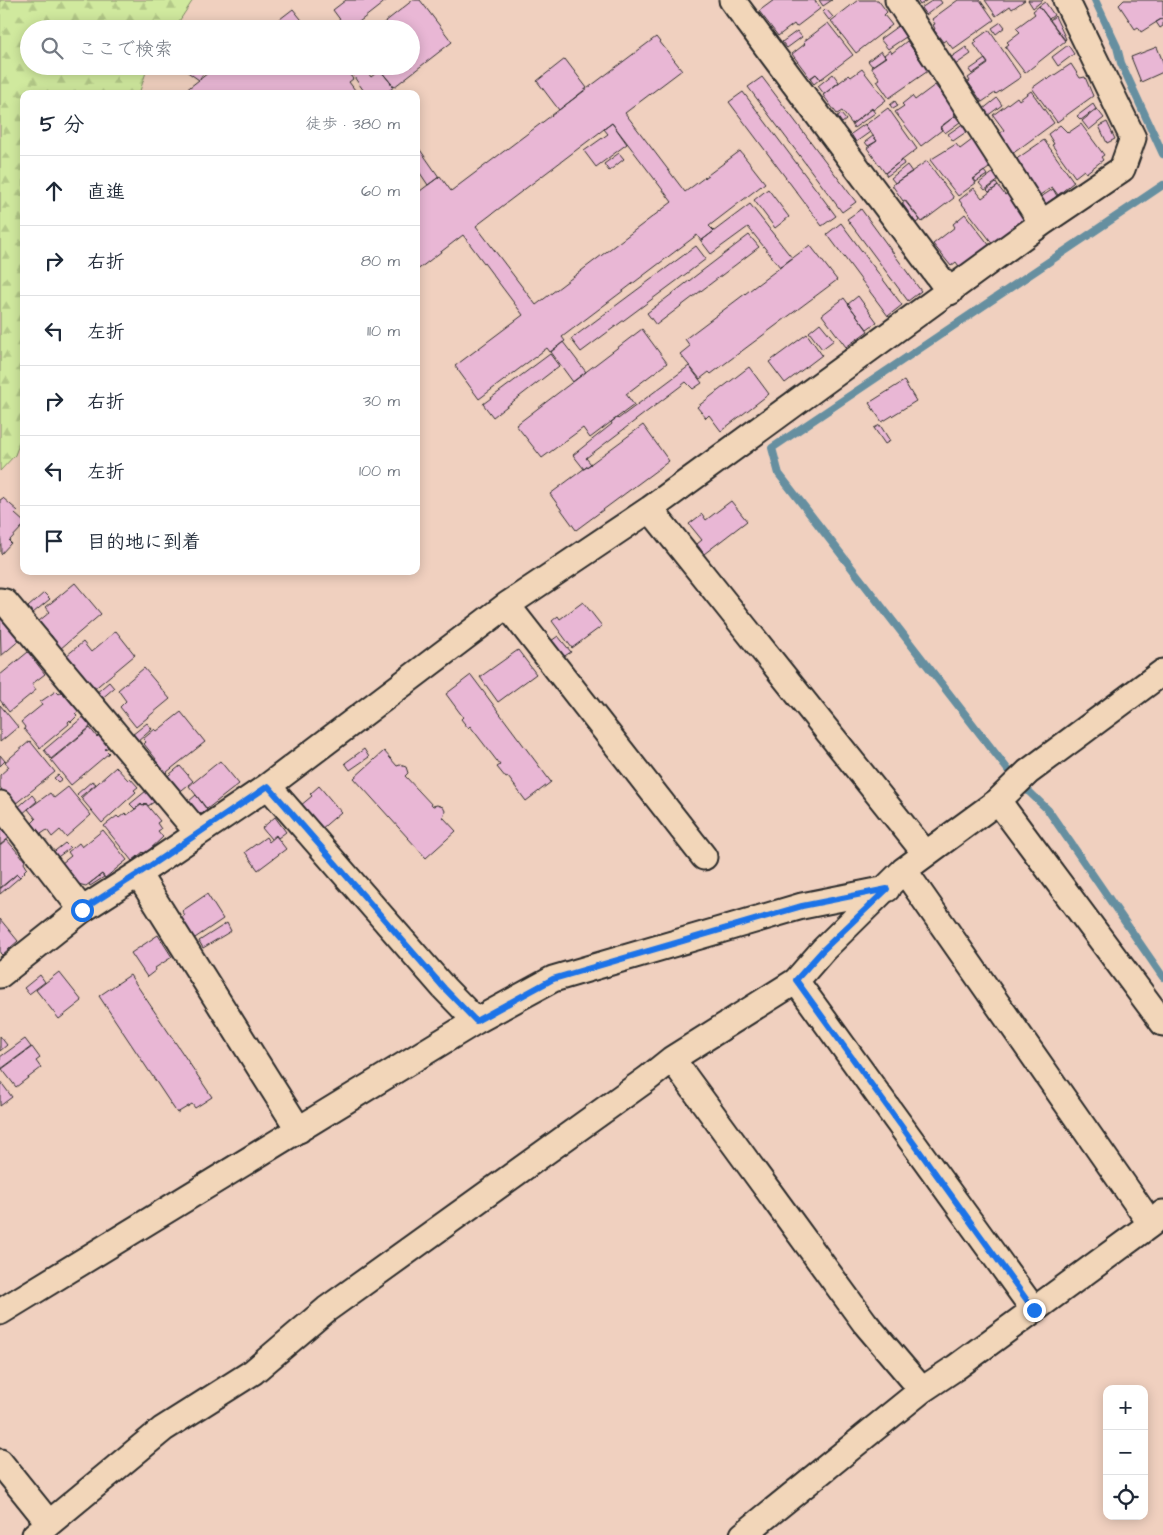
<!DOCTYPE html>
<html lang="ja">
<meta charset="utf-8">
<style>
:root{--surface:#fff;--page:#f2f2f3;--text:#1f2937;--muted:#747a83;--line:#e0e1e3}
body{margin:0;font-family:"Architects Daughter","Klee One",sans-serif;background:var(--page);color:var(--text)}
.controls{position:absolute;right:15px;bottom:15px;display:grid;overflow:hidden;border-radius:10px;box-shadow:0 2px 12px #0003}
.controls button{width:45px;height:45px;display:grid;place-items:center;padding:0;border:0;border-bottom:1px solid var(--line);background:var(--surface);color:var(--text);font:25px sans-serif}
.stop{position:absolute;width:15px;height:15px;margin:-11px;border:4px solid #1a73e8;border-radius:50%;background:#fff}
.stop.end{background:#1a73e8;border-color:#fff;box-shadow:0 1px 5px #0008}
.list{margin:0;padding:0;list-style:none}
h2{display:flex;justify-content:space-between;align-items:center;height:65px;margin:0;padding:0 20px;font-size:21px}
h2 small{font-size:16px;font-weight:400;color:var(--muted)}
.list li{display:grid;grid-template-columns:32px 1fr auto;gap:15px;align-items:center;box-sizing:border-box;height:70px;padding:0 20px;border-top:1px solid var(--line)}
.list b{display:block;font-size:19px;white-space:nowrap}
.list em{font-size:16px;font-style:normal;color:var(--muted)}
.icon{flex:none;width:28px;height:28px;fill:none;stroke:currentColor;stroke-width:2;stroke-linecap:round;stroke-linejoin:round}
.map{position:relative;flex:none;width:1163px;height:1535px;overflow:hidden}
.search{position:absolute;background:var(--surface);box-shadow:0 2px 12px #0003;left:20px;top:20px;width:400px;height:55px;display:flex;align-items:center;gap:12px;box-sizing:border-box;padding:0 18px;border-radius:28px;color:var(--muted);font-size:19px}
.panel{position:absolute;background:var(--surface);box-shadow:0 2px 12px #0003;left:20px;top:90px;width:400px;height:485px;border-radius:10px}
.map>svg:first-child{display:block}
.forest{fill:url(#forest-firs);stroke:#7e8a64}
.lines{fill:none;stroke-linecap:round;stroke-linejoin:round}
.stream{stroke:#668fa0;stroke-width:8}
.building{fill:#e9b7d5;stroke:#2b2b2b;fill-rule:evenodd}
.street-casing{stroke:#2b2b2b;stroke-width:29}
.street{stroke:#f2d6b9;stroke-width:25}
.route{stroke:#1a73e8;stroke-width:6}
</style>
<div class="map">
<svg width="1163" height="1535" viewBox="0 0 1163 1535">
<defs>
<pattern id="forest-firs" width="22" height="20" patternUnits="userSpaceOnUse" patternTransform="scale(1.25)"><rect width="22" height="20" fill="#d0e99e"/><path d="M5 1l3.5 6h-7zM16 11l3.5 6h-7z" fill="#b3c888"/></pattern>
</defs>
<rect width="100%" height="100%" fill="#f0d0bf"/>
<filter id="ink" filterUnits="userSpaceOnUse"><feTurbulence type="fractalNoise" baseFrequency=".02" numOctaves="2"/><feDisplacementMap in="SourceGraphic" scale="10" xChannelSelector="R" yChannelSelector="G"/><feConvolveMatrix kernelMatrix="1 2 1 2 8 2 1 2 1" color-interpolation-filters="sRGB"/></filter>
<g filter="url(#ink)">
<path class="forest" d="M0 0H193L174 29H29V66H150L146 72 139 94H24V431L15 455 0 471Z"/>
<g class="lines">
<path class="stream" d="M1095 0 1117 47 1121 63 1163 154
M1163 185 772 448 779 474 1012 775 1048 810 1163 977"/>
</g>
<path class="building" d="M346 0H387L350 29H347L333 10Z
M413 0H420L452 42 394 87 377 66H411V29H376Z
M774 0H814L821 8 796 27 794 24 778 36 759 11Z
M819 0H832L823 6Z
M858 0H878L887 12 884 15 892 25 856 53 831 21Z
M917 0H927L920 5Z
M933 0H940L942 3 926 15 921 8Z
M958 0H980L994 20 953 49 946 40 943 42 934 30 935 29 933 25 935 24 932 19Z
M985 0H1025L1012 9 1010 6 996 16Z
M1028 0H1043L1033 8Z
M1124 0H1163V18L1141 32 1138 27 1135 29 1119 5Z
M1045 2 1054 15 1049 19 1039 6Z
M1039 6 1065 41 1025 73 1005 47 1009 44 1007 42 1020 32 1016 28 1035 14 1033 11Z
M293 9 309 29H267Z
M826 9 833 17 829 20 823 12Z
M1055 16 1066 39 1065 40 1050 20Z
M1163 18V26L1160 28 1156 22Z
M1001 22 1005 27 996 34 992 28Z
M828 23 853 55 821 79 816 74 810 78 792 54 805 44 803 42Z
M898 26 906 37 888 49 880 39Z
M989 30 1021 77 996 94 995 93 982 102 968 82 970 81 968 78 988 64 974 44 977 42 975 40Z
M797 31 802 37 787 48 782 42Z
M656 37 682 70 625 113 685 192 740 151 765 183 709 226 714 231 701 241 697 235 562 337 565 341 550 352 547 348 479 399 455 366 523 315 463 235 416 271V194L440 176 451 191ZM612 123 672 202 536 305 476 226Z
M907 41 928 71 889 98 877 81 880 79 871 67 886 57 884 55 890 50 892 53Z
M1068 45 1074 54 1058 66 1052 57Z
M966 47 971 54 955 65 950 58Z
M1157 47 1163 62V72L1141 82 1131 57Z
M881 51 885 57 872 66 868 61Z
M565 59 587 88 559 110 537 81Z
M985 59 988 63 972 74 969 70Z
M1071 64 1080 78 1085 77 1093 96 1057 122 1032 88 1046 78 1047 80Z
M179 66H208L199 80Z
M217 66H343L353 79 349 82 358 94H181Z
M343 66H363L371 77 380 70 394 87 384 94H366L352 74 350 75Z
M862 69 886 100 873 110 872 108 852 124 842 111 837 114 823 95 849 75 851 77Z
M816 74 820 79 814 84 810 79Z
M833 74 839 82 824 94 818 86Z
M762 77 856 202 842 212 748 87Z
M935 85 956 112 954 114 955 116 940 128 942 130 921 146 895 112 904 106 902 104 912 96 915 100Z
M1031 91 1054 123 1012 154 998 135 1004 130 993 115 1017 97 1019 100Z
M743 92 836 216 822 226 729 102Z
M997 98 1002 105 987 116 982 110Z
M895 101 898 106 893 109 890 105Z
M1093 104 1096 109 1081 120 1077 116Z
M888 108 917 149 885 173 867 148 877 141 865 125Z
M872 109 875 113 854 128 852 124Z
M1097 109 1104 118 1089 130 1082 121Z
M841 114 846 120 842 123 837 116Z
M955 116 960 122 945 133 940 127Z
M1107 122 1115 139 1107 143 1099 126Z
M612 123 627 144 596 167 584 151 608 134 604 129Z
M964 123 969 130 953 141 948 134Z
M865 124 870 132 856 142 851 134Z
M1081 124 1104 155 1101 157 1103 160 1086 173 1084 170 1075 177 1052 145 1054 144 1048 134 1060 125 1068 133Z
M873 136 877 141 868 146 865 142Z
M972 140 992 166 973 179 976 183 958 196 930 160 956 144 960 149Z
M1044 140 1074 182 1058 195 1052 187 1040 195 1015 160Z
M416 144 439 177 428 185 416 167Z
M619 153 624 159 609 171 604 164Z
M902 160 904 164 887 176 885 173Z
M927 161 954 198 922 222 905 200 903 201 892 185Z
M907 165 912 172 895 183 891 178Z
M984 171 987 175 976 182 974 179Z
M994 172 999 180 985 190 979 183Z
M996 183 998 186 989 192 987 190Z
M998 186 1005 195 1008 193 1027 217 993 244 959 200 974 188 982 198Z
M768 189 789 217 775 228 754 200Z
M1053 189 1057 196 1046 204 1041 197Z
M905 201 920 220 916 223 902 203Z
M750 204 792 258 780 267 748 227 711 254 701 241Z
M861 209 921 291 908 301 847 219Z
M965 214 990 246 961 269 956 262 951 266 933 244 955 227 953 224Z
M841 223 902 305 888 316 827 234Z
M749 235 759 247 656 325 647 313Z
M810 245 837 280 711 374 709 372 700 379 680 354 690 346 685 339Z
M696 246 706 259 581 352 571 339Z
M858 296 877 322 867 329 848 304Z
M844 298 868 331 846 347 822 315Z
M820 323 834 340 822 349 809 332Z
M642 329 667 363 626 394 634 405 611 422 590 438 583 428 542 458 516 425Z
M807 334 822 355 785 383 769 362Z
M563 342 586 372 573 382 551 352Z
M550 354 559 366 493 417 483 404Z
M689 366 702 383 693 389 686 382 586 458 591 464 584 469 573 455 612 424 611 422 617 418 618 419Z
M749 367 769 394 721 431 709 415 706 418 697 407Z
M904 381 916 401 882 422 869 403Z
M643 425 669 461 576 530 550 494Z
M880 425 890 441 885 444 874 428Z
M3 498 18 511 15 514 24 522V525L9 541 11 543 1 554 0 500Z
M731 501 747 521 704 554 697 544 702 540 689 524 702 514 706 520Z
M75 583 101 614 60 649 51 635 50 637 40 625 41 624 39 621 50 612 46 607Z
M44 593 50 599 33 613 28 607Z
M583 602 602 626 572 648 552 621 558 616 560 619Z
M0 616 9 627 11 625 22 638 1 656Z
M116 631 135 655 93 690 66 656 83 642 91 652Z
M558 636 571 652 563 657 551 641Z
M518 650 536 674 498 702 480 677Z
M28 652 45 674 32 684 36 690 9 712 0 700V675Z
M144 668 170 699 136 727 120 707 126 701 118 690Z
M471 675 551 782 526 801 508 777 506 778 497 767 500 765 470 726 468 728 461 719 463 717 446 694Z
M109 682 114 688 100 700 95 694Z
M56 691 59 694 63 691 80 710 75 714 77 716 71 722 70 720 68 722 69 724 40 748 24 729 25 727 21 722 42 705 40 702Z
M0 705 18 727 0 742Z
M181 712 205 742 162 776 152 762 156 759 144 744 146 742 143 739 155 729 157 731Z
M86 717 91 724 89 728 51 759 44 750 82 718Z
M147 723 152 729 137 742 132 735Z
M90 728 97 737 99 735 109 747 105 749 109 753 71 785 51 760Z
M30 741 55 772 15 804 2 793 3 792 0 787V775L9 767 5 762Z
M364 749 369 757 350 770 345 763Z
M384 751 397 766 400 765 406 767 408 773 405 776 433 806 437 805 443 807 445 811 443 817 456 831 426 858 354 778Z
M0 755 5 761 0 766Z
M220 761 239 784 207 809 189 786Z
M180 766 193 781 177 794 164 779Z
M116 767 128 780 130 778 138 787 134 790 136 792 102 823 81 798Z
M58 775 62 779 58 782 54 778Z
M92 781 96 784 80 797 77 794Z
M319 786 341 812 320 830 300 806 312 796 310 794Z
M68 787 91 815 66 837 60 830 52 837 47 830 41 834 32 823 36 819 28 809 50 793 54 798Z
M146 791 154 802 148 806 146 803 143 806 141 804 135 809 130 804Z
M32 795 37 801 21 815 16 809Z
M196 795 207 810 202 814 197 813 188 802Z
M146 804 160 821 157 823 161 829 158 831 163 837 145 854 143 852 132 861 104 826 117 816 119 818 125 813 127 815 141 805 143 806Z
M275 817 286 832 278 838 276 835 271 839 262 828Z
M0 827 9 838 0 845Z
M103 830 127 860 105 878 102 874 86 886 78 884 62 863 71 856 68 852 79 843 82 847Z
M276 836 286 849 258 870 245 852 266 837 269 842Z
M7 840 25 861 24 863 27 868 24 871 25 872 20 877 17 874 0 888V846Z
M65 843 70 848 55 859 51 854Z
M17 874 20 877 0 894V889Z
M102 874 104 877 90 886 89 884Z
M207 894 223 919 192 940 179 919 185 915 182 911Z
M0 919 18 941 2 955 0 953Z
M227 923 231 931 203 948 199 941Z
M158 935 172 957 155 968 156 970 147 977 131 953Z
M59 972 82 1001 59 1019 36 990Z
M40 975 45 982 29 994 24 988Z
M130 975 212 1097 195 1108 192 1104 177 1113 99 996Z
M0 1036 7 1045 0 1051Z
M25 1039 31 1047 1 1069 0 1057Z
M32 1047 40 1058 36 1061 41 1068 16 1087 2 1069Z
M0 1081 12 1097 0 1106Z"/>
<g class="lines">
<g class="street-casing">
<path id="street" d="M732 0 950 292
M898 0 1042 223
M650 509 925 853
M0 601 5 602 198 833
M507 605 704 857
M268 786 444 988 476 1021
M998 801 1163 1023
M0 804 82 910
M904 870 1151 1224
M138 874 299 1130
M0 975 82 910 138 874 268 786 507 605 650 509 1042 223 1122 169 1133 138 1066 0
M796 981 1034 1310
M672 1059 865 1323 922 1390
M0 1312 476 1021 553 979 802 906 887 889
M0 1462 49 1523
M35 1535 163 1429 253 1372 327 1309 647 1079 672 1059 796 981 823 950 904 870 998 801 1028 772 1163 672
M743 1535 922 1390 955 1368 1151 1224 1163 1213"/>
</g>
<use href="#street" class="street"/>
</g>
</g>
<g class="lines" filter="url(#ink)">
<path class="route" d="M82 910 138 874 268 786 444 988 476 1021 553 979 802 906 887 889 823 950 796 980 1034 1310"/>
</g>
</svg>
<div class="controls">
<button>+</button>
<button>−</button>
<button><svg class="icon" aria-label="locate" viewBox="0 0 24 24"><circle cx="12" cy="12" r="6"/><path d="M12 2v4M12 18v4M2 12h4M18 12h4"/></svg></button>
</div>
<div class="stop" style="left:82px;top:910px"></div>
<div class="stop end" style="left:1034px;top:1310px"></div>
<div class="search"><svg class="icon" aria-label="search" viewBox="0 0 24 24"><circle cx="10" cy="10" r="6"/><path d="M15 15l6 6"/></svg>ここで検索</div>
<section class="panel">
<h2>5 分<small>徒歩 · 380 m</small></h2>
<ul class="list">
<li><svg class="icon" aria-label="ahead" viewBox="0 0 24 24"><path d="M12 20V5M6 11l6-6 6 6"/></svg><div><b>直進</b></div><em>60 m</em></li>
<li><svg class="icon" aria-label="right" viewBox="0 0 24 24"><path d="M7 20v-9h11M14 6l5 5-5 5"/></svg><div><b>右折</b></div><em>80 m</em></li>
<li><svg class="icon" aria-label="left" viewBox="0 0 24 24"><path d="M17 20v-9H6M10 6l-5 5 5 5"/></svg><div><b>左折</b></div><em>110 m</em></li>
<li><svg class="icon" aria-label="right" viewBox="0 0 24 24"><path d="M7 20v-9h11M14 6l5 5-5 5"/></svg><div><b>右折</b></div><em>30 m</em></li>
<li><svg class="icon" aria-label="left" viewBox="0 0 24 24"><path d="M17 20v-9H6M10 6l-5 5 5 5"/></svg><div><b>左折</b></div><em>100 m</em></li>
<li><svg class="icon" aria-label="arrive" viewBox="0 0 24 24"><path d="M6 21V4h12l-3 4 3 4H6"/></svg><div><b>目的地に到着</b></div></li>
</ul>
</section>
</div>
